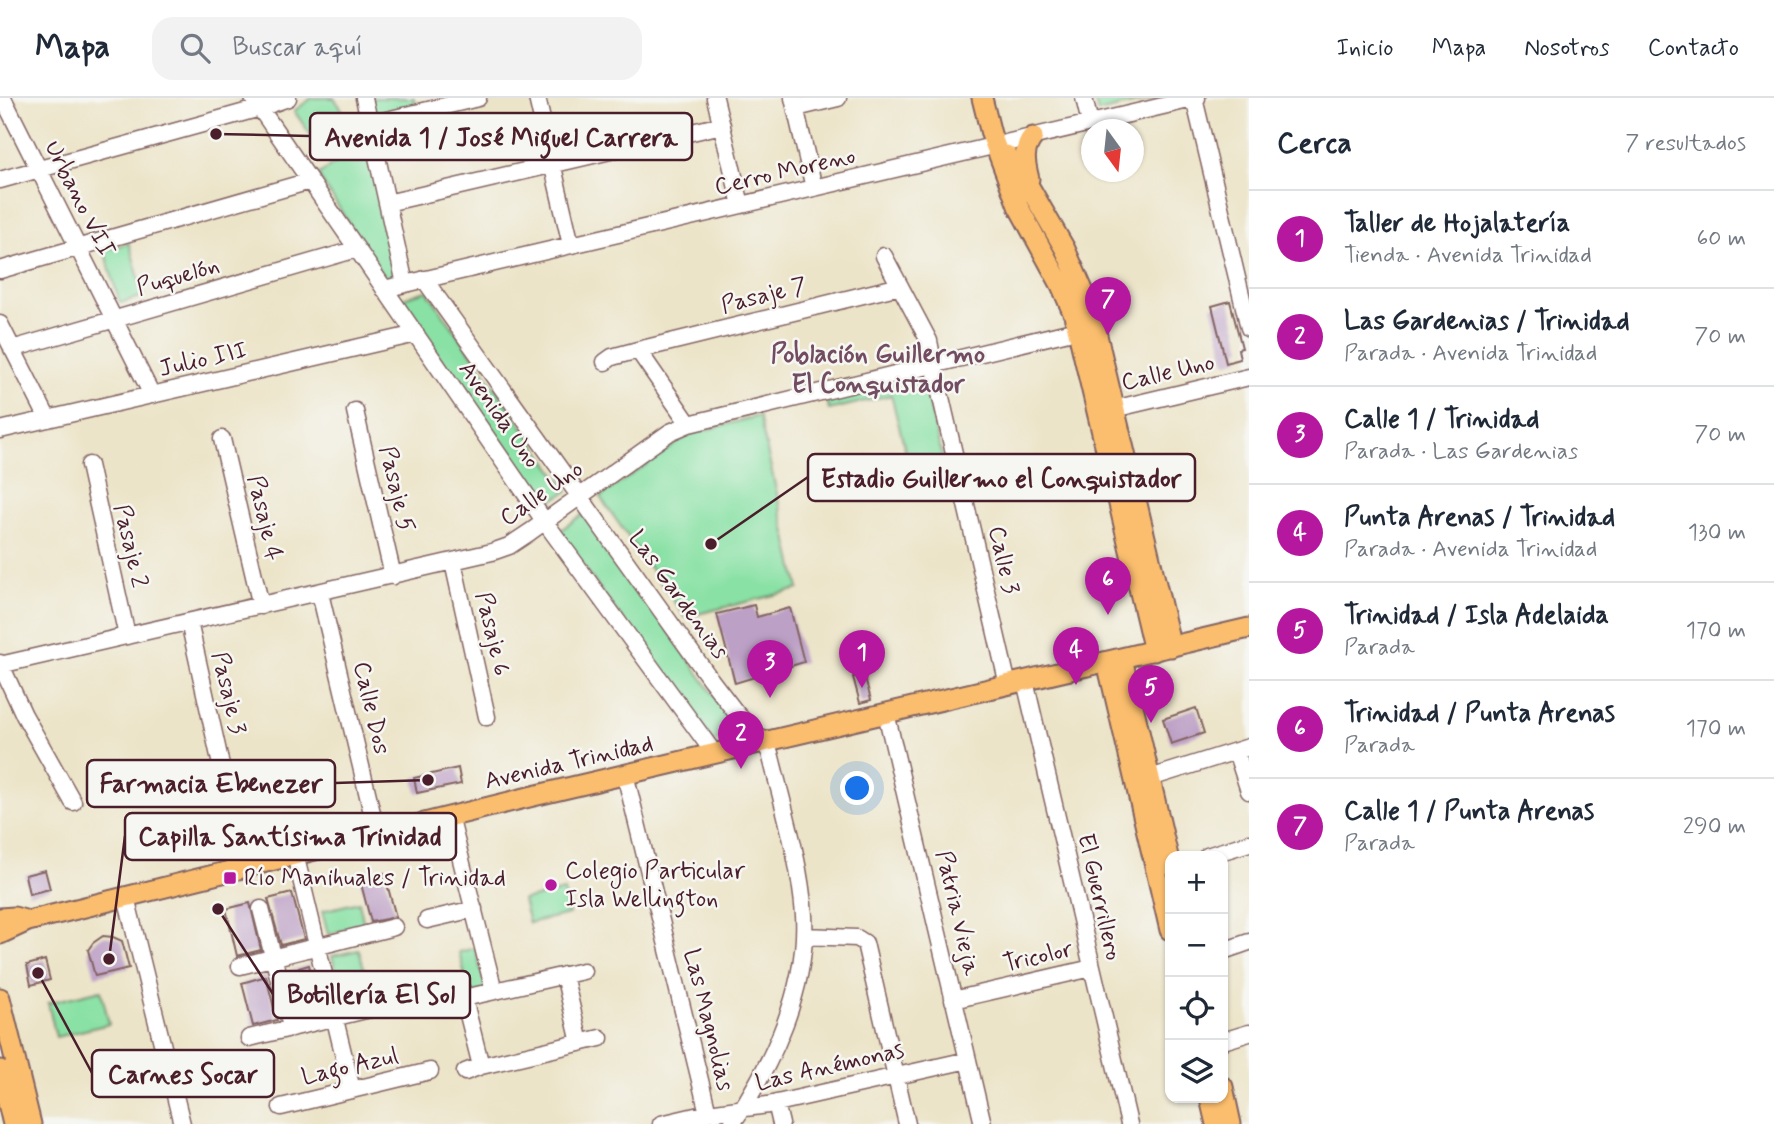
<!DOCTYPE html>
<html lang="es">
<meta charset="utf-8">
<style>
:root{--surface:#fff;--page:#f2f2f3;--text:#1f2937;--muted:#747a83;--line:#e0e1e3;--accent:#b5179e}
body{margin:0;font-family:Mynerve,sans-serif;background:var(--page);color:var(--text)}
.controls{position:absolute;right:21px;bottom:21px;display:grid;overflow:hidden;border-radius:14px;box-shadow:0 2px 5px #0004}
.controls button{width:63px;height:63px;display:grid;place-items:center;padding:0;border:0;border-bottom:2px solid var(--line);background:var(--surface);color:var(--text);font:35px sans-serif}
.compass{position:absolute;left:1081px;top:21px;width:63px;height:63px;border-radius:50%;background:var(--surface);box-shadow:0 2px 5px #0004;rotate:165deg}
.you{position:absolute;left:858px;top:691px;width:24px;height:24px;margin:-18px;border:5px solid #fff;border-radius:50%;background:#1a73e8;box-shadow:0 0 0 10px #1a73e833}
.badge{display:grid;place-items:center;width:46px;height:46px;border-radius:50%;background:var(--accent);color:#fff;font-size:23px;font-weight:700}
.pin{position:absolute;translate:-50% -58px;filter:drop-shadow(0 2px 4px #0008)}
.pin::after{content:'';position:absolute;top:37px;width:24px;height:21px;background:inherit;clip-path:polygon(0 0,100% 0,50% 100%)}
.list{margin:0;padding:0;list-style:none}
h2{display:flex;justify-content:space-between;align-items:center;height:91px;margin:0;padding:0 28px;font-size:30px}
h2 small{font-size:23px;font-weight:400;color:var(--muted)}
.list li{display:grid;grid-template-columns:46px 1fr auto;gap:21px;align-items:center;box-sizing:border-box;height:98px;padding:0 28px;border-top:2px solid var(--line)}
.list b{display:block;font-size:26px;white-space:nowrap}
.list p{margin:0;font-size:23px;white-space:nowrap;color:var(--muted)}
.list em{font-size:23px;font-style:normal;color:var(--muted)}
.icon{flex:none;width:38px;height:38px;fill:none;stroke:currentColor;stroke-width:2;stroke-linecap:round;stroke-linejoin:round}
.map{position:relative;flex:none;width:1249px;height:1026px;overflow:hidden}
header{display:flex;align-items:center;gap:42px;box-sizing:border-box;height:98px;padding:0 35px;background:var(--surface);border-bottom:2px solid var(--line)}
header strong{font-size:33px}
nav{display:flex;gap:38px;margin-inline-start:auto;font-size:24px}
.search{width:490px;height:63px;background:var(--page);display:flex;align-items:center;gap:18px;box-sizing:border-box;padding:0 24px;border-radius:21px;color:var(--muted);font-size:26px}
main{display:flex}
aside{flex:1;background:var(--surface)}
.map>svg:first-child{display:block}
.green{fill:#89e1a5;stroke:#6a8068;stroke-width:2}
.building{fill:#bda0c6}
.lines{fill:none;stroke-linecap:round;stroke-linejoin:round}
.minor-casing{stroke:#836462;stroke-width:19}
.major-casing{stroke:#836462;stroke-width:23}
.minor{stroke:#fff;stroke-width:16}
.major{stroke:#fbbe6e;stroke-width:19}
.poi-dot{fill:#b5179e;stroke:#f6f6f2;stroke-width:2.5}
.labels{text-anchor:middle;dominant-baseline:central;stroke-width:5;stroke-linejoin:round;paint-order:stroke}
.street-label{font-size:24px;fill:#4a1f2b;stroke:#f6f6f2}
.poi-label{font-size:24px;fill:#4a1f2b;stroke:#f6f6f2;text-anchor:start}
.neighbourhood-label{font-size:26px;font-weight:bold;fill:#724c61;stroke:#f6f6f2}
.leader{fill:none;stroke:#4a1f2b;stroke-width:2.5}
.callout-dot{fill:#4a1f2b;stroke:#f6f6f2;stroke-width:2.5}
.callout{fill:#f6f6f2;stroke:#4a1f2b;stroke-width:2.5}
.callout-label{font-size:26px;text-anchor:middle;font-weight:bold;fill:#4a1f2b}
</style>
<header>
<strong>Mapa</strong>
<div class="search"><svg class="icon" aria-label="search" viewBox="0 0 24 24"><circle cx="10" cy="10" r="6"/><path d="M15 15l6 6"/></svg>Buscar aquí</div>
<nav><a>Inicio</a><a>Mapa</a><a>Nosotros</a><a>Contacto</a></nav>
</header>
<main>
<div class="map">
<svg width="1249" height="1026" viewBox="0 0 1249 1026">
<rect width="100%" height="100%" fill="#f6f6f2"/>
<filter id="ink" filterUnits="userSpaceOnUse"><feTurbulence type="fractalNoise" baseFrequency=".0143" numOctaves="2"/><feDisplacementMap in="SourceGraphic" scale="14" xChannelSelector="R" yChannelSelector="G"/><feConvolveMatrix kernelMatrix="1 2 1 2 8 2 1 2 1" color-interpolation-filters="sRGB"/></filter>
<filter id="wash" filterUnits="userSpaceOnUse"><feTurbulence type="fractalNoise" baseFrequency=".00686" numOctaves="4" result="noise"/><feDisplacementMap in="SourceGraphic" scale="28" xChannelSelector="R" yChannelSelector="G"/><feGaussianBlur stdDeviation="1.57" result="paint"/><feColorMatrix in="noise" values="0 0 0 0 0 0 0 0 0 0 0 0 0 0 0 0 0 1.4 0 .05"/><feComposite in="paint" operator="in"/></filter>
<g filter="url(#wash)">
<rect width="100%" height="100%" fill="#ece4c8"/>
<path class="green" d="M312 0H334L361 39 329 63 294 13Z
M368 0H414L416 11 376 20Z
M1094 0H1157L1098 14Z
M367 43 398 176 384 180 318 77Z
M129 145 144 198 120 205 104 152Z
M427 193 568 393 540 409 399 201Z
M917 280 924 283 945 372 912 378 891 297 829 312 827 300Z
M759 318 799 491 685 519 600 399 690 336Z
M586 414 741 636 712 643 558 434Z
M564 793 569 816 529 825 523 802Z
M359 804 364 827 328 836 322 813Z
M475 850 486 892 470 897 459 854Z
M359 852 365 874 338 881 332 858Z
M101 892 109 926 56 939 48 905Z"/>
<g id="blocks">
<path class="building" d="M1230 203 1242 250 1238 251 1240 261 1226 265 1212 208Z
M754 507 757 519 790 510 804 564 735 585 717 516Z
M864 576 871 602 860 605 853 579Z
M1196 610 1204 635 1171 646 1163 621Z
M458 670 461 686 417 695 414 680Z
M45 772 50 791 29 796 25 777Z
M384 775 396 819 371 824 360 782Z
M292 795 304 841 281 847 268 801Z
M250 805 261 852 237 858 226 811Z
M103 838 113 839 122 843 129 870 95 878 88 852 93 845Z
M45 862 50 882 31 887 27 867Z
M309 867 321 912 299 917 288 873Z
M266 878 277 922 253 928 242 885Z"/>
</g>
</g>
<g filter="url(#ink)">
<use href="#blocks" fill-opacity="0" stroke="#836462" stroke-width="2"/>
<g class="lines">
<g class="minor-casing">
<path id="minor" d="M3 0 152 297
M253 0 545 424 714 655
M364 0 405 186
M537 0 571 147
M715 0 741 107
M793 0 814 90
M1084 0 1090 25
M1194 0 1249 230
M796 10 838 0
M370 26 478 0
M0 82 260 10 288 0
M387 105 722 27
M884 158 929 243 936 278 1008 587
M0 172 310 83
M424 181 711 582 737 616 764 644 770 655C783 708 800 763 804 817 808 890 772 967 732 1026
M384 191 1197 0
M0 226 48 321
M12 251 357 151
M638 252 689 326
M605 264 612 259 638 252 900 188
M355 313 393 478
M1105 313 1249 279
M0 332 416 236
M222 341 261 508
M89 367 127 538
M453 464 487 619
M320 495 377 736
M189 524 223 676
M0 565 24 617 73 704
M0 567 492 454 509 448 530 434 670 334 689 326 1089 229
M1025 583 1129 1026
M886 615 983 1026
M1236 653 1249 693
M625 676 708 1015
M1150 680 1249 649
M450 718 494 893
M295 756 352 992
M1207 758 1249 745
M126 799 182 1026
M261 811 291 929
M427 822 474 811
M804 838 857 840 865 845 907 1026
M1223 853 1249 844
M240 868 394 829
M564 877 580 945
M461 889 481 968
M464 900 583 873
M953 902 1092 870
M249 940 412 901
M1223 943 1249 935
M465 974 481 968 600 940
M776 1005 781 1026
M281 1009 430 973
M661 1026 708 1015 768 1007 968 962"/>
</g>
<g class="major-casing">
<path id="major" d="M982 0 991 36 1018 108 1061 187 1074 217 1154 553
M1006 57 1023 78 1065 151 1090 208 1171 549
M1029 81C1025 65 1022 52 1033 39
M1122 560 1170 767
M1107 564 1170 832
M0 820 14 819 28 823
M0 836 28 823 529 699 1249 530
M0 900 31 1026
M0 972 13 1026
M1223 989 1231 1026
M1210 1000 1216 1026"/>
</g>
<use href="#minor" class="minor"/>
<use href="#major" class="major"/>
</g>
</g>
<g class="poi-dot">
<rect x="223" y="773" width="14" height="14" rx="3.5"/>
<circle cx="551" cy="787" r="7"/>
</g>
<g class="labels">
<g class="street-label">
<text transform="translate(785 74) rotate(-13)">Cerro Moreno</text>
<text transform="translate(79 101) rotate(63)">Urbano VII</text>
<text transform="translate(178 179) rotate(-16)">Puquelón</text>
<text transform="translate(764 198) rotate(-14)">Pasaje 7</text>
<text transform="translate(203 262) rotate(-13)">Julio III</text>
<text transform="translate(1168 275) rotate(-13)">Calle Uno</text>
<text transform="translate(499 317) rotate(55)">Avenida Uno</text>
<text transform="translate(396 391) rotate(77)">Pasaje 5</text>
<text transform="translate(542 396) rotate(-35)">Calle Uno</text>
<text transform="translate(264 420) rotate(77)">Pasaje 4</text>
<text transform="translate(130 448) rotate(77)">Pasaje 2</text>
<text transform="translate(1003 462) rotate(77)">Calle 3</text>
<text transform="translate(678 497) rotate(54)">Las Gardenias</text>
<text transform="translate(492 536) rotate(77)">Pasaje 6</text>
<text transform="translate(228 595) rotate(77)">Pasaje 3</text>
<text transform="translate(371 610) rotate(77)">Calle Dos</text>
<text transform="translate(569 665) rotate(-13)">Avenida Trinidad</text>
<text transform="translate(1099 799) rotate(77)">El Guerrillero</text>
<text transform="translate(957 815) rotate(77)">Patria Vieja</text>
<text transform="translate(1038 859) rotate(-13)">Tricolor</text>
<text transform="translate(708 922) rotate(76)">Las Magnolias</text>
<text transform="translate(350 969) rotate(-13)">Lago Azul</text>
<text transform="translate(830 969) rotate(-13)">Las Anémonas</text>
</g>
<g class="poi-label">
<text x="565" y="773">Colegio Particular<tspan x="565" dy="28">Isla Wellington</tspan></text>
<text x="244" y="780">Río Manihuales / Trinidad</text>
</g>
<g class="neighbourhood-label">
<text x="878" y="257">Población Guillermo<tspan x="878" dy="30">El Conquistador</tspan></text>
</g>
</g>
<path class="leader" d="M216 36L310 38M711 446L808 379M428 682L335 685M109 861L125 738M218 811L273 896M38 875L92 975"/>
<g class="callout-dot">
<circle cx="216" cy="36" r="7"/>
<circle cx="711" cy="446" r="7"/>
<circle cx="428" cy="682" r="7"/>
<circle cx="109" cy="861" r="7"/>
<circle cx="218" cy="811" r="7"/>
<circle cx="38" cy="875" r="7"/>
</g>
<g class="callout">
<rect x="310" y="15" width="382" height="47" rx="7"/>
<rect x="808" y="356" width="387" height="47" rx="7"/>
<rect x="87" y="662" width="248" height="47" rx="7"/>
<rect x="125" y="715" width="331" height="47" rx="7"/>
<rect x="273" y="873" width="197" height="47" rx="7"/>
<rect x="92" y="952" width="182" height="47" rx="7"/>
</g>
<g class="callout-label">
<text x="501" y="48">Avenida 1 / José Miguel Carrera</text>
<text x="1001" y="389">Estadio Guillermo el Conquistador</text>
<text x="211" y="694">Farmacia Ebenezer</text>
<text x="290" y="747">Capilla Santísima Trinidad</text>
<text x="371" y="905">Botillería El Sol</text>
<text x="183" y="985">Carnes Socar</text>
</g>
</svg>
<div class="controls">
<button>+</button>
<button>−</button>
<button><svg class="icon" aria-label="locate" viewBox="0 0 24 24"><circle cx="12" cy="12" r="6"/><path d="M12 2v4M12 18v4M2 12h4M18 12h4"/></svg></button>
<button><svg class="icon" aria-label="layers" viewBox="0 0 24 24"><path d="M12 4l9 5-9 5-9-5zM3 14l9 5 9-5"/></svg></button>
</div>
<svg class="compass" viewBox="-18 -18 36 36"><path d="M0-13l5 13h-10z" fill="#e53935"/><path d="M0 13l5-13h-10z" fill="#747a83"/></svg>
<div class="you"></div>
<div class="pin badge" style="left:862px;top:590px">1</div>
<div class="pin badge" style="left:741px;top:671px">2</div>
<div class="pin badge" style="left:770px;top:600px">3</div>
<div class="pin badge" style="left:1076px;top:587px">4</div>
<div class="pin badge" style="left:1151px;top:625px">5</div>
<div class="pin badge" style="left:1108px;top:517px">6</div>
<div class="pin badge" style="left:1108px;top:237px">7</div>
</div>
<aside>
<h2>Cerca<small>7 resultados</small></h2>
<ul class="list">
<li><span class="badge">1</span><div><b>Taller de Hojalatería</b><p>Tienda · Avenida Trinidad</p></div><em>60 m</em></li>
<li><span class="badge">2</span><div><b>Las Gardenias / Trinidad</b><p>Parada · Avenida Trinidad</p></div><em>70 m</em></li>
<li><span class="badge">3</span><div><b>Calle 1 / Trinidad</b><p>Parada · Las Gardenias</p></div><em>70 m</em></li>
<li><span class="badge">4</span><div><b>Punta Arenas / Trinidad</b><p>Parada · Avenida Trinidad</p></div><em>130 m</em></li>
<li><span class="badge">5</span><div><b>Trinidad / Isla Adelaida</b><p>Parada</p></div><em>170 m</em></li>
<li><span class="badge">6</span><div><b>Trinidad / Punta Arenas</b><p>Parada</p></div><em>170 m</em></li>
<li><span class="badge">7</span><div><b>Calle 1 / Punta Arenas</b><p>Parada</p></div><em>290 m</em></li>
</ul>
</aside>
</main>
